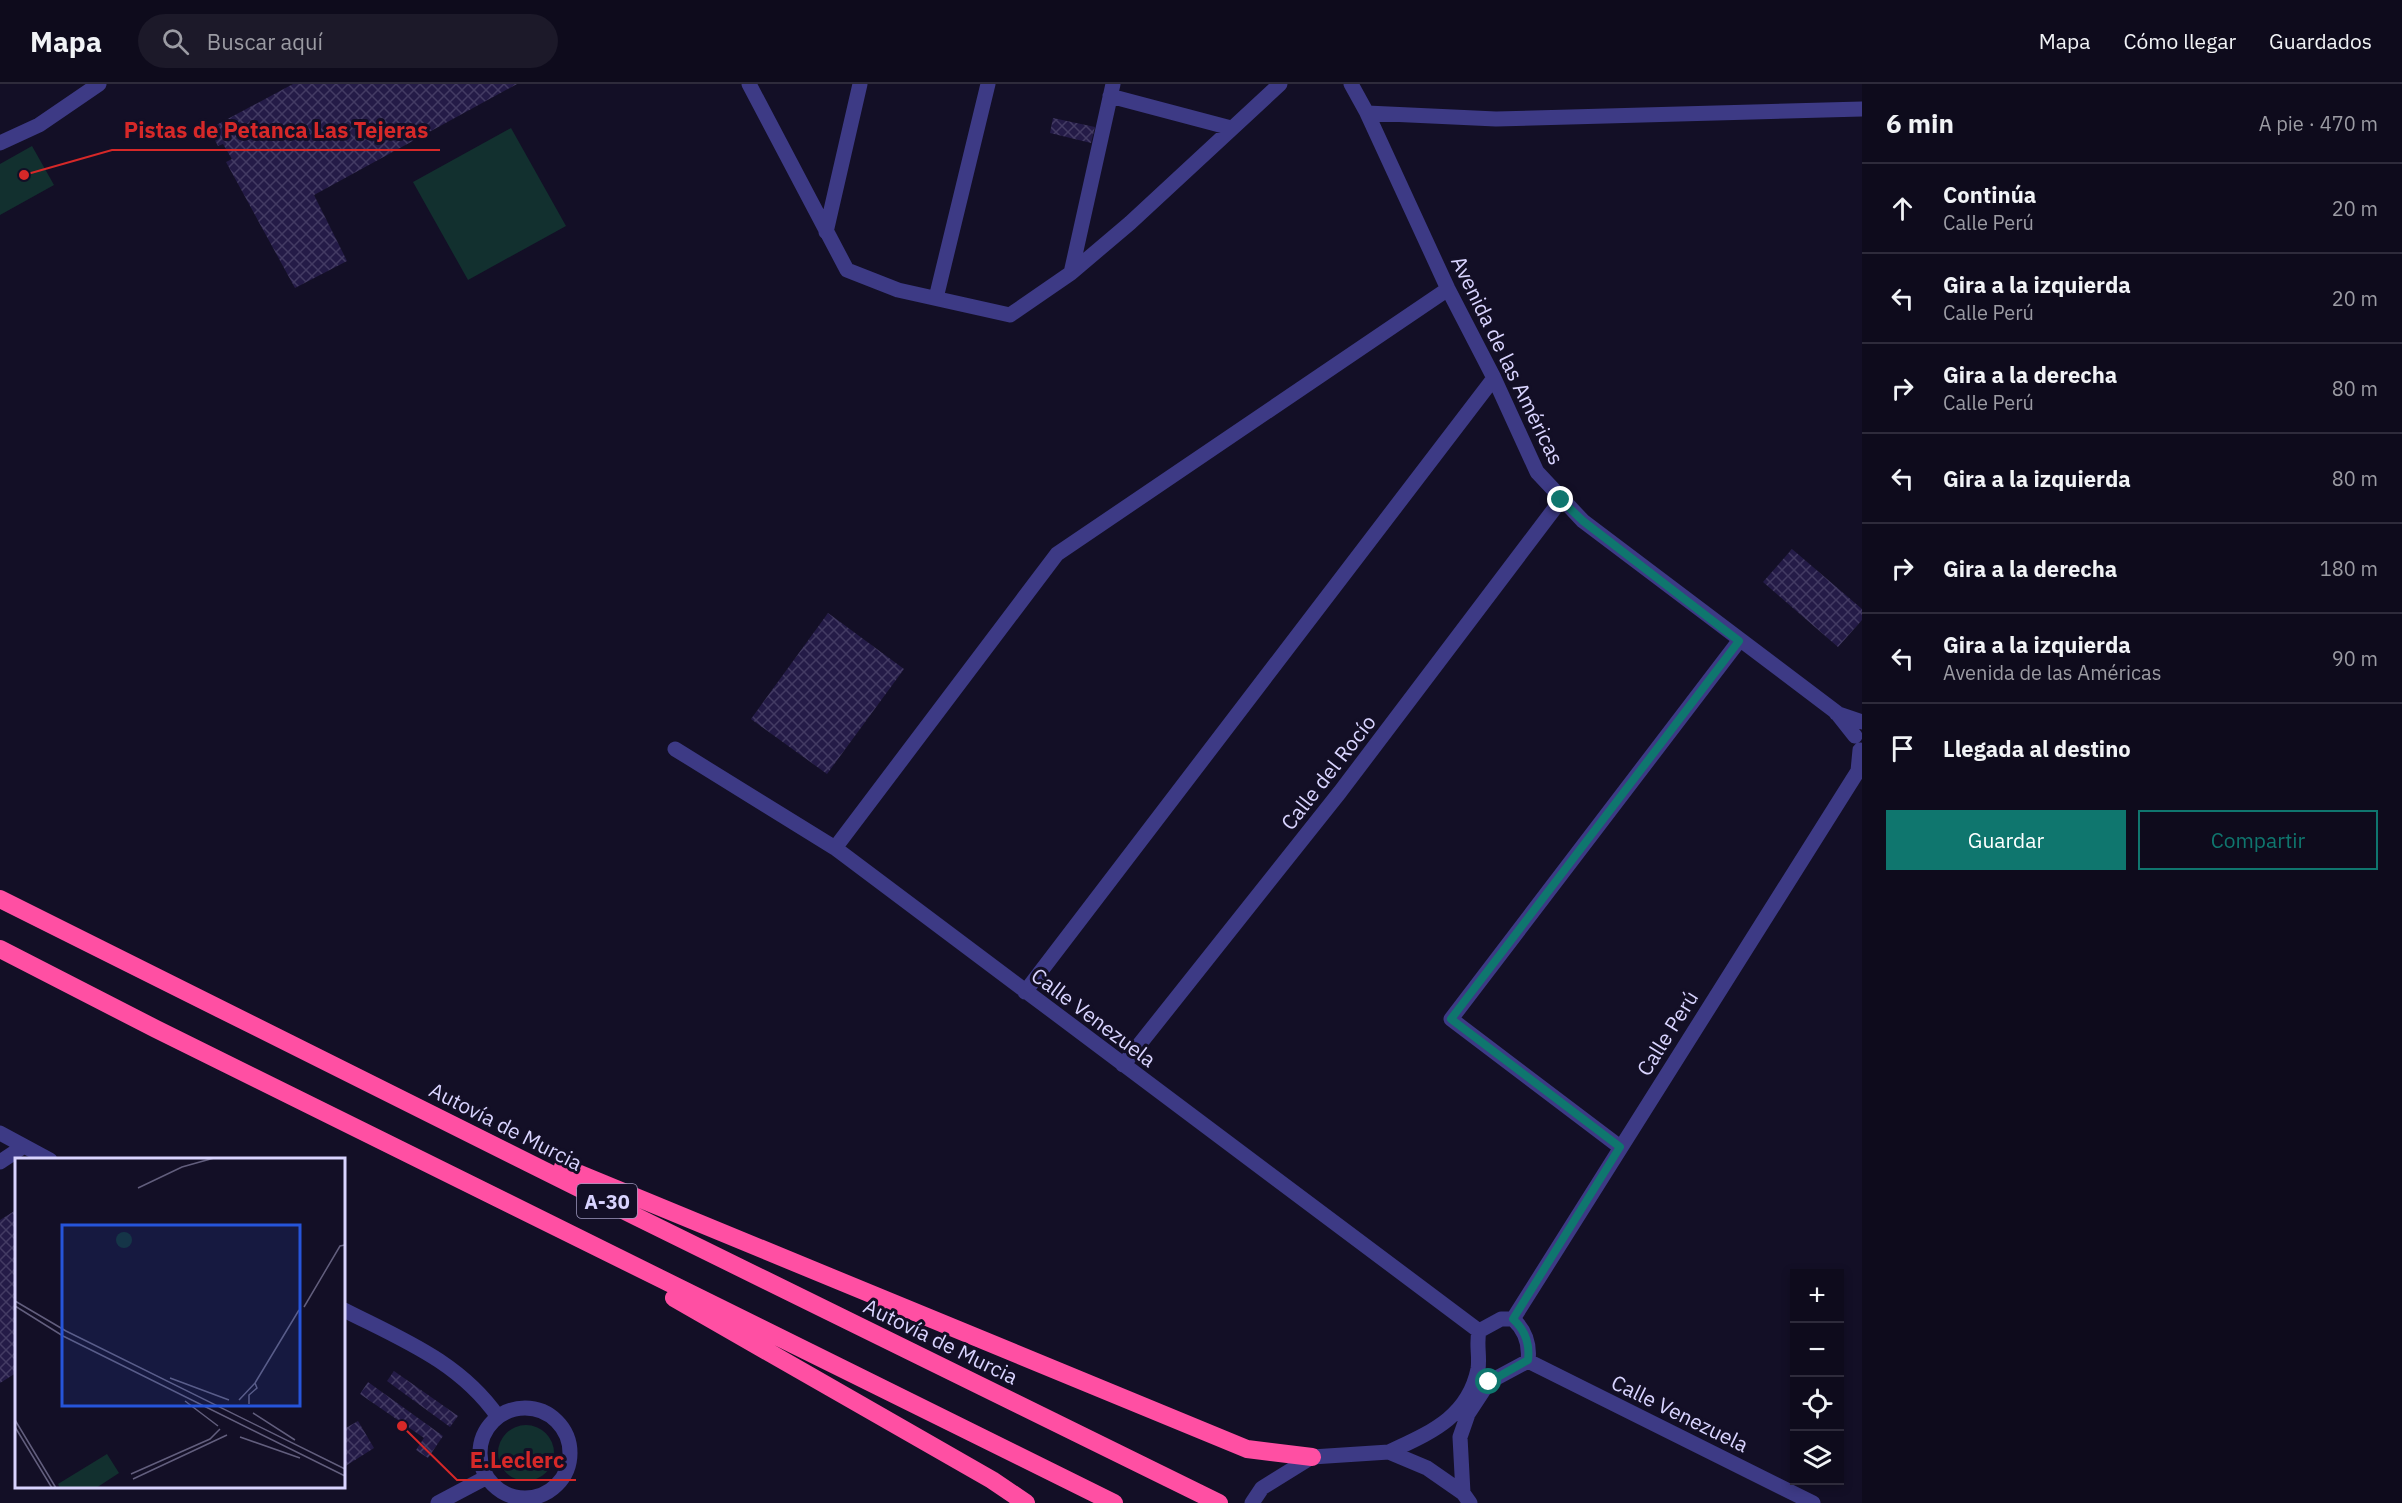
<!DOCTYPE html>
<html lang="es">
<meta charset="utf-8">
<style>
:root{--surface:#0e0b1c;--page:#1c1929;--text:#f1f3f6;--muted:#9b9ba3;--line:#2e2b3b;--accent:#0f766e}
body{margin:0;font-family:"IBM Plex Sans",sans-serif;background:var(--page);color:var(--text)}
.controls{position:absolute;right:18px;bottom:18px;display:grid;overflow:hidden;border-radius:0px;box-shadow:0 3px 9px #0003}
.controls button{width:54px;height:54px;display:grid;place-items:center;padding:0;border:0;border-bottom:2px solid var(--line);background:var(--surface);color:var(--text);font:30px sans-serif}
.stop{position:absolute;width:18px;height:18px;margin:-14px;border:4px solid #0f766e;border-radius:50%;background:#fff}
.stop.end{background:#0f766e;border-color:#fff;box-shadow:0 2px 6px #0008}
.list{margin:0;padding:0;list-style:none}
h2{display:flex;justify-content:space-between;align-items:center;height:78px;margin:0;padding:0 24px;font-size:26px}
h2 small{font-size:20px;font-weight:400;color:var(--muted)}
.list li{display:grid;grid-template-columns:39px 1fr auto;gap:18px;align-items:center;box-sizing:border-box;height:90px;padding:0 24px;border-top:2px solid var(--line)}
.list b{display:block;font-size:22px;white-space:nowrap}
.list p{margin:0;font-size:20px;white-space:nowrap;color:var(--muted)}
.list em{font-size:20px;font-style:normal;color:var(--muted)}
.actions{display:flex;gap:12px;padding:18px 24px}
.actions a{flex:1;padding:14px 0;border:2px solid var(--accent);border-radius:0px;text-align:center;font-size:21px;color:var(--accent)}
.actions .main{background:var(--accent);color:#fff}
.icon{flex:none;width:33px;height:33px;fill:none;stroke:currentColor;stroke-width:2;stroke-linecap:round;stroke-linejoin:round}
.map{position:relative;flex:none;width:1862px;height:1419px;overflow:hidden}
header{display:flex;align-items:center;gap:36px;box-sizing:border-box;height:84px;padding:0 30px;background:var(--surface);border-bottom:2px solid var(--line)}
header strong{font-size:28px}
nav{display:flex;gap:33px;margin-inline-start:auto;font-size:21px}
.search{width:420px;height:54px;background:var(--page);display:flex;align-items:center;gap:15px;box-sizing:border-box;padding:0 21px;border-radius:33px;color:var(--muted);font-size:22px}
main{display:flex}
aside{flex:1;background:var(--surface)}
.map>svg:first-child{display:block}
.green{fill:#12302f}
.building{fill:url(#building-cross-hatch)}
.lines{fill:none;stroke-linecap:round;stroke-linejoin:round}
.minor{stroke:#3d3a85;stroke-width:15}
.highway{stroke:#ff4fa3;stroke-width:18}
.route{stroke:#0f766e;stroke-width:8}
.labels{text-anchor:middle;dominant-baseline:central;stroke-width:6;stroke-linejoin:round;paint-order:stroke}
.shield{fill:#130f26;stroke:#9e99be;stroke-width:1.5}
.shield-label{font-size:20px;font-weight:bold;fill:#d9d4ff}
.street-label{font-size:21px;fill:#d9d4ff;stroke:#130f26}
.inset-road{fill:none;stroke:#625e7d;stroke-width:1.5}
.view{fill:#2655da;fill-opacity:0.15;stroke:#2655da;stroke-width:3}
.inset-edge{fill:none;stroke:#d9d4ff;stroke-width:3}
.leader{fill:none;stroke:#d62828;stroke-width:2}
.callout-dot{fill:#d62828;stroke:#130f26;stroke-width:2}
.callout-label{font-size:22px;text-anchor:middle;font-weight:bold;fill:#d62828;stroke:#130f26;stroke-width:6;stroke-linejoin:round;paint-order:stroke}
</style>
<header>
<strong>Mapa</strong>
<div class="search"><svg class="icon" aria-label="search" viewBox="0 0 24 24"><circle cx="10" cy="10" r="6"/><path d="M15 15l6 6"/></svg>Buscar aquí</div>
<nav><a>Mapa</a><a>Cómo llegar</a><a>Guardados</a></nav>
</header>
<main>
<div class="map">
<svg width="1862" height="1419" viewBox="0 0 1862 1419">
<defs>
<pattern id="building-cross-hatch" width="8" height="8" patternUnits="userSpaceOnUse" patternTransform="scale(1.5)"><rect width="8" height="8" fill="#241b47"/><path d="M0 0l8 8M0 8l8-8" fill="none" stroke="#433b63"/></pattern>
</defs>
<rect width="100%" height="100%" fill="#130f26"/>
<path class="green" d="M511 44 566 142 468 196 413 98Z
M32 62 54 101 0 131V80Z
M498 1369a28 28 0 1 1 56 0a28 28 0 1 1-56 0Z"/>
<path class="building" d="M293 0H517L314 111 347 177 295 204 226 78 232 75 223 60 218 62 209 45Z
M1053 34 1095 43 1091 59 1050 49Z
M1792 465 1862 525V536L1838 563 1763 498Z
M828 529 904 585 827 690 751 635Z
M16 1126V1289L0 1299V1136Z
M394 1287 458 1332 450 1343 387 1297Z
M368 1298 443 1352 428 1374 416 1366 424 1354 360 1310Z
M358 1337 374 1364 344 1383V1345Z"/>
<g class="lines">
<path class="minor" d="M749 0 847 186 898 206 1010 231 1071 189 1130 139 1280 0
M1351 0 1367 29 1448 205 1494 294 1537 388 1583 437 1836 628 1855 652
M1110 12 1231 44
M1367 29 1496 35 1862 25
M0 59 39 41 99 0
M826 148 860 0
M1071 189 1113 0
M936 214 988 0
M1836 629 1862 638
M675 665 835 764 1479 1247
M835 764 1057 470 1448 205
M1025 908 1494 294
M1123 981 1340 708 1561 416
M0 1049 50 1076
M1620 1063 1451 935 1739 557
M0 1078 24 1062
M344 1226C401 1255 460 1278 498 1333
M1513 1235 1858 687 1860 666
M1528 1277 1813 1419
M480 1369a45 45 0 1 1 90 0a45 45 0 1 1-90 0Z
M1389 1368C1429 1349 1468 1334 1478 1285 1480 1272 1476 1260 1479 1247L1501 1235H1513C1525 1246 1530 1261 1528 1277L1489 1298 1468 1330 1460 1353 1463 1409
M438 1419 487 1393
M1252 1419 1262 1404 1312 1373 1389 1368 1427 1384 1463 1409 1470 1419"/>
<path class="highway" d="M0 815 637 1133 1219 1419
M0 865 156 945 1114 1419
M563 1083 1247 1365 1312 1373
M674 1214 992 1396 1026 1419"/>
</g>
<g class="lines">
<path class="route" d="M1489 1298 1528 1276C1530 1260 1525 1246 1513 1235L1620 1063 1451 935 1739 557 1583 437 1561 416"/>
</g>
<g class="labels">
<rect class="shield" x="577" y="1100" width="60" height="34" rx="4.5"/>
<g class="shield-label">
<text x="607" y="1117">A-30</text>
</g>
<g class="street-label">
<text transform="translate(1508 276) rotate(64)">Avenida de las Américas</text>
<text transform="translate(1328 688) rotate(-52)">Calle del Rocío</text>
<text transform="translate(1094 933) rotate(37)">Calle Venezuela</text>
<text transform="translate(1667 949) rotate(-58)">Calle Perú</text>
<text transform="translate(506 1042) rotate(27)">Autovía de Murcia</text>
<text transform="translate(941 1257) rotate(26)">Autovía de Murcia</text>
<text transform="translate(1680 1329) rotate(26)">Calle Venezuela</text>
</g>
</g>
<g transform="translate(15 1074)">
<rect width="330" height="330" fill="#130f26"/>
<path d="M101 82a8 8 0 1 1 16 0a8 8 0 1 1-16 0Z" fill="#12302f"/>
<path d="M92 296 104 315 81 330H45L43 326Z" fill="#12302f"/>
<path class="inset-road" d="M123 30 167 9 199 0M0 143 51 173 330 311M0 148 48 178 330 318M289 149 325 88 330 87M155 220 214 242M240 225 284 152M224 242 240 225 242 230 234 237V246M170 243 203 268M238 255 280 282M0 262 41 330M0 269 37 330M225 279 285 300M116 316 195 281 205 271M118 321 212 277"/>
<path class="view" d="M47 67H285V248H47Z"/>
<rect width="330" height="330" class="inset-edge"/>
</g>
<path class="leader" d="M24 91L112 66H440M402 1342L457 1396H576"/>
<g class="callout-dot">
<circle cx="24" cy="91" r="6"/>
<circle cx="402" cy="1342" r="6"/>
</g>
<g class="callout-label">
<text x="276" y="54">Pistas de Petanca Las Tejeras</text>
<text x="517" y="1384">E.Leclerc</text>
</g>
</svg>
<div class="controls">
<button>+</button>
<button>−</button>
<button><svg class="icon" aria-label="locate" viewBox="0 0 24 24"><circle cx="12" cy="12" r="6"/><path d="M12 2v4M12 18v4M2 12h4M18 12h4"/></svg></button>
<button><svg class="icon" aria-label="layers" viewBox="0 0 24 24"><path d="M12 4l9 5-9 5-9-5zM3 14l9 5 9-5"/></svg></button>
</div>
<div class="stop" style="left:1489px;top:1298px"></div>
<div class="stop end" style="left:1561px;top:416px"></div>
</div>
<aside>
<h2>6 min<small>A pie · 470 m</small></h2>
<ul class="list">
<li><svg class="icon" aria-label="ahead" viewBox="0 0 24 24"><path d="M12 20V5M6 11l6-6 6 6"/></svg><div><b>Continúa</b><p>Calle Perú</p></div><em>20 m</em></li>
<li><svg class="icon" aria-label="left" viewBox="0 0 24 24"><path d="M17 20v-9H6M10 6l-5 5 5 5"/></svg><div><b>Gira a la izquierda</b><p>Calle Perú</p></div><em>20 m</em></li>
<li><svg class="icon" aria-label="right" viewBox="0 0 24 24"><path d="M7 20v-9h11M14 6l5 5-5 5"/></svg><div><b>Gira a la derecha</b><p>Calle Perú</p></div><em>80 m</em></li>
<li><svg class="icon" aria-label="left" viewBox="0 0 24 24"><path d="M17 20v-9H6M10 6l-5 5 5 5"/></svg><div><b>Gira a la izquierda</b></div><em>80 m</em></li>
<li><svg class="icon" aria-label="right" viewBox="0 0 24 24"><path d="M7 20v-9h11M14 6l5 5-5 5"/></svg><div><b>Gira a la derecha</b></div><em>180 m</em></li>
<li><svg class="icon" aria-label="left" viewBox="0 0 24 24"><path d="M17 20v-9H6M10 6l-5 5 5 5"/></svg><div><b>Gira a la izquierda</b><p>Avenida de las Américas</p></div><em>90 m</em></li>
<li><svg class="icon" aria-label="arrive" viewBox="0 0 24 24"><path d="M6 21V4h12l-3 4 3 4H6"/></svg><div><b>Llegada al destino</b></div></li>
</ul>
<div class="actions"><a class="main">Guardar</a><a>Compartir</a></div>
</aside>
</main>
